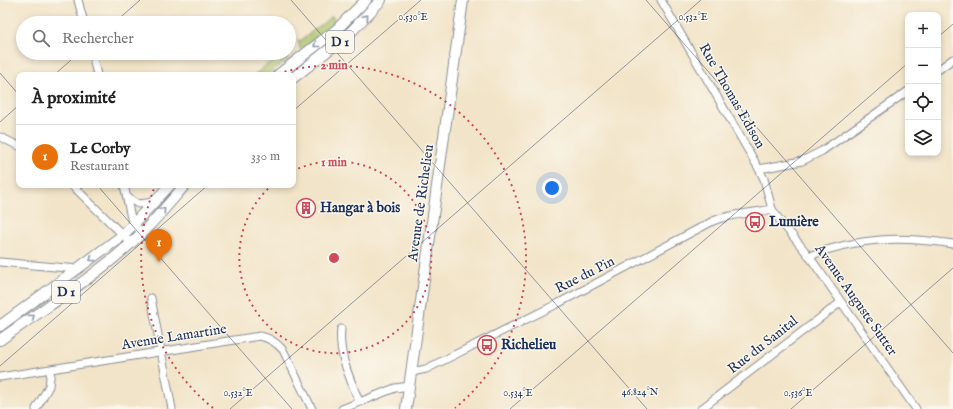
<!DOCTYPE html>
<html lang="fr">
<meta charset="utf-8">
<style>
:root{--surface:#fff;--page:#f2f2f2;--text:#222;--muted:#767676;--line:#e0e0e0;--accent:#111827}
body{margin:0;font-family:"IM FELL English",serif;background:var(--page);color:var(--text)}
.controls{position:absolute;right:12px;top:12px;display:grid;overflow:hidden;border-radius:8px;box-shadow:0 2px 6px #0003}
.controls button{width:36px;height:36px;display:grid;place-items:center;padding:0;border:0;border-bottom:1px solid var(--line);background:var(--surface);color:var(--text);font:20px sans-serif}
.you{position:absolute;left:552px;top:188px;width:14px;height:14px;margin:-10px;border:3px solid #fff;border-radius:50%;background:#1a73e8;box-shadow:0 0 0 6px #1a73e833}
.badge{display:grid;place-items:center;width:26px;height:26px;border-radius:50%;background:var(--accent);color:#fff;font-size:13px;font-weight:700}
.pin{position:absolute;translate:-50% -33px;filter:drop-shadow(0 1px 2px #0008)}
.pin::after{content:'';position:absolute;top:21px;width:14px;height:12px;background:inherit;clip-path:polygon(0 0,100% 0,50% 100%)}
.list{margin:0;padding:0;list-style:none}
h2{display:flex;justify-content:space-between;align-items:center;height:52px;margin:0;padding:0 16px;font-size:17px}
h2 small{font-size:13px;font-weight:400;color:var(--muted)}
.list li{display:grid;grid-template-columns:26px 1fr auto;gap:12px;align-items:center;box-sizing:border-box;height:64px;padding:0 16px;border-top:1px solid var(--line)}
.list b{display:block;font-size:15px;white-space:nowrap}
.list p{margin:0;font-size:13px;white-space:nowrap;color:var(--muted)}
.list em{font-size:13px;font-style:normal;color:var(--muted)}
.icon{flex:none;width:22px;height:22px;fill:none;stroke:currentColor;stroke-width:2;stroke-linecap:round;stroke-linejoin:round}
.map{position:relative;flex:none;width:953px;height:409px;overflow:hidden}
.search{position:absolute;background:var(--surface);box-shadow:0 2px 6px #0003;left:16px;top:16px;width:280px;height:44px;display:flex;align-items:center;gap:10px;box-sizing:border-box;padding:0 14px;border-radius:22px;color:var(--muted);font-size:15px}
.panel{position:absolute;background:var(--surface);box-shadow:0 2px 6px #0003;left:16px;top:72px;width:280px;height:116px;border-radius:8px}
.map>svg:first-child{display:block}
.green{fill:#a8c065;stroke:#627862}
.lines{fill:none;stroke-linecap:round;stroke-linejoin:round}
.minor-casing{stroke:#868a93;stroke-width:9}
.primary-casing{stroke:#868a93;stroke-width:12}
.minor{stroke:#fff;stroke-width:7}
.primary{stroke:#fff;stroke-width:10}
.oneway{stroke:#8d97ae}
.ticks{fill:none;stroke:#1b2f5e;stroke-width:1;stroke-opacity:0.45}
.ring{fill:none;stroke:#d1495b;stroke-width:2;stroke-dasharray:2 4}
.labels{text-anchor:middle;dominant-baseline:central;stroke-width:3;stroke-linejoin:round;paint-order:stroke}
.shield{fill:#fbf7ec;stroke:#5e6b89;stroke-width:1}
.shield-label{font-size:13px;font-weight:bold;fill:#1b2f5e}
.street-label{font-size:14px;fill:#1b2f5e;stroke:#fbf7ec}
.poi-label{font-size:14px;font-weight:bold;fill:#1b2f5e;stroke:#fbf7ec;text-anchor:start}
.ticks-label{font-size:10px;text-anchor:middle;fill:#1b2f5e;stroke:#fbf7ec;stroke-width:3;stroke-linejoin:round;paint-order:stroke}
.centre{fill:#d1495b;stroke:#fbf7ec;stroke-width:2}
.ring-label{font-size:12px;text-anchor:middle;font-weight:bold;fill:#d1495b;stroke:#fbf7ec;stroke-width:3;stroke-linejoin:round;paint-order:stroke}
</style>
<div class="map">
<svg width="953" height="409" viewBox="0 0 953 409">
<rect width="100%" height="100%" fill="#fbf7ec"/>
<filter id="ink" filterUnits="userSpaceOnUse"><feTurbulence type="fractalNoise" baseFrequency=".025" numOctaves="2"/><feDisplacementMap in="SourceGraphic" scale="8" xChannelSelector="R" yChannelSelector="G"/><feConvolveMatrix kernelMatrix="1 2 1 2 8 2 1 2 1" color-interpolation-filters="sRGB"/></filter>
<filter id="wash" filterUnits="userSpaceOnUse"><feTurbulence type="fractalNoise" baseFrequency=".012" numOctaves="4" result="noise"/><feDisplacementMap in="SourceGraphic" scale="16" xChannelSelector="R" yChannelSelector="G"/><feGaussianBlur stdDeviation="0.9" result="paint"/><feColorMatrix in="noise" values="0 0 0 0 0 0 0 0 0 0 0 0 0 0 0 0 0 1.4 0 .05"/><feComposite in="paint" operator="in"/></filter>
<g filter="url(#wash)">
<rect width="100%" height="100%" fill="#f2e4c8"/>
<path class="green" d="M332 16 336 22 300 50 298 39 300 41Z
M281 53H286L288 59 267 75H254Z"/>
</g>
<g filter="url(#ink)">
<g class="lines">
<g class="minor-casing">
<path id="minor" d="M78 0 84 23
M661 0 759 169 764 179 772 209 778 218 809 256 916 409
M92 53 97 75
M938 70 953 59
M0 137 19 146
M759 169 802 161 822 151 908 91
M72 185 131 243
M124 185 131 218 141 233
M127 197 138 204 155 202
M809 256C859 237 901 236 953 244
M0 262 78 269
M151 298 172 409
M341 329C338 355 350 378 359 401
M412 372 426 369 557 304 713 221C732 213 752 214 772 209
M0 377 260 336C270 338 276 342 283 350L312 409
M36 409 49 386 51 369
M342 409 395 388 410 386
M701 409 841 302"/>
</g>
<g class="primary-casing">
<path id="primary" d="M278 75 336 30 366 0
M293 78 350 33 381 0
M0 326 123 235 170 185
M0 340C47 306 100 274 142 233 157 218 171 201 185 185
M406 409 463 0"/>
</g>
<use href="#minor" class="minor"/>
<use href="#primary" class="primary"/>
</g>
<defs><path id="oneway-chevron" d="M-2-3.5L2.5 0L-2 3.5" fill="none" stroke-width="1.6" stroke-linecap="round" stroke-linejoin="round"/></defs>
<g class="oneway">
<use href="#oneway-chevron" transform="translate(366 17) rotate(-48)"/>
<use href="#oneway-chevron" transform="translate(316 45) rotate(142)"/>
<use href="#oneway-chevron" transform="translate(163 210) rotate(-48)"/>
<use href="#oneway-chevron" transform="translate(92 259) rotate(144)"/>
<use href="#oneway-chevron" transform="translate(32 317) rotate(-36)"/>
</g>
</g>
<path class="ticks" d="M291 0 647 409M646 0 953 353M114 23 140 0M938 37 953 24M0 73 19 95M54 75 79 53M293 111 421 0M0 122 19 105M97 185 292 409M0 366 208 185M230 409 701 0M510 409 908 63M791 409 953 268"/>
<g class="ring">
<path d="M293 171A96 96 0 1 1 272 185"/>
<path d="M213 408A193 193 0 0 1 155 186M273 75A193 193 0 0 1 455 408"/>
</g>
<defs>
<g id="building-ring" transform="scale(1)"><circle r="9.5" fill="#fbf7ec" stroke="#d1495b" stroke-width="1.5"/><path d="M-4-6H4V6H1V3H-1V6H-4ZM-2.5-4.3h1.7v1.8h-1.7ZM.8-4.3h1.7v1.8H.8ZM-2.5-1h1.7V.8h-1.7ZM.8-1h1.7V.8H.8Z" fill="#d1495b"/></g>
<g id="bus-ring" transform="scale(1)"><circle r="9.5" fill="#fbf7ec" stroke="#d1495b" stroke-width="1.5"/><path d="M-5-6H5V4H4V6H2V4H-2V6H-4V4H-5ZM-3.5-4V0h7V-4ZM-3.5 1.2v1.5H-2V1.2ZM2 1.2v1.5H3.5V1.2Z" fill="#d1495b"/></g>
</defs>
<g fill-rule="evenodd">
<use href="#building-ring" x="306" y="208"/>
<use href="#bus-ring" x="755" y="222"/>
<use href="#bus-ring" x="487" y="345"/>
</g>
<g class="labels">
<g class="shield">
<rect x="326" y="31" width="28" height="22" rx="3"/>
<rect x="52" y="281" width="28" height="22" rx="3"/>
</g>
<g class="shield-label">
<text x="340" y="42">D 1</text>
<text x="66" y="292">D 1</text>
</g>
<g class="street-label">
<text transform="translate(732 96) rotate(60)">Rue Thomas Edison</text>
<text transform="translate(421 203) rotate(-82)">Avenue de Richelieu</text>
<text transform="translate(585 275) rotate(-27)">Rue du Pin</text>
<text transform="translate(856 300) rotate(55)">Avenue Auguste Sutter</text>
<text transform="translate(174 337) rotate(-9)">Avenue Lamartine</text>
<text transform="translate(763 345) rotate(-38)">Rue du Sanital</text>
</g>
<g class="poi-label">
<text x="320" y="208">Hangar à bois</text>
<text x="769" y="222">Lumière</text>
<text x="501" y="345">Richelieu</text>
</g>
</g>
<g class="ticks-label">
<text x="413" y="20">0.530°E</text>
<text x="693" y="20">0.532°E</text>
<text x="640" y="395">46.824°N</text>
<text x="238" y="396">0.532°E</text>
<text x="518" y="396">0.534°E</text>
<text x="798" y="396">0.536°E</text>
</g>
<circle cx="334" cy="258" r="6" class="centre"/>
<g class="ring-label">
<text x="334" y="69">2 min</text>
<text x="334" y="166">1 min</text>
</g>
</svg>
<div class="controls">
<button>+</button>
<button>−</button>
<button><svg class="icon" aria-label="locate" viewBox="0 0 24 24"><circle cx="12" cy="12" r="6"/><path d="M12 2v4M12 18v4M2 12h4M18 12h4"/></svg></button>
<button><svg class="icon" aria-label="layers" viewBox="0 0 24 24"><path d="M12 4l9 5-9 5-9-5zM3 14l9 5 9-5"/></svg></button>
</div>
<div class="you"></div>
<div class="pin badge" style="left:159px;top:262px;background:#e8710a">1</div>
<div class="search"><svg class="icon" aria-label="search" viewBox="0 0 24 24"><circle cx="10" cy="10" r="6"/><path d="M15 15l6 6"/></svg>Rechercher</div>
<section class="panel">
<h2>À proximité<small></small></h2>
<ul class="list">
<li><span class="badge" style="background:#e8710a">1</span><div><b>Le Corby</b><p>Restaurant</p></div><em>330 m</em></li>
</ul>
</section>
</div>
